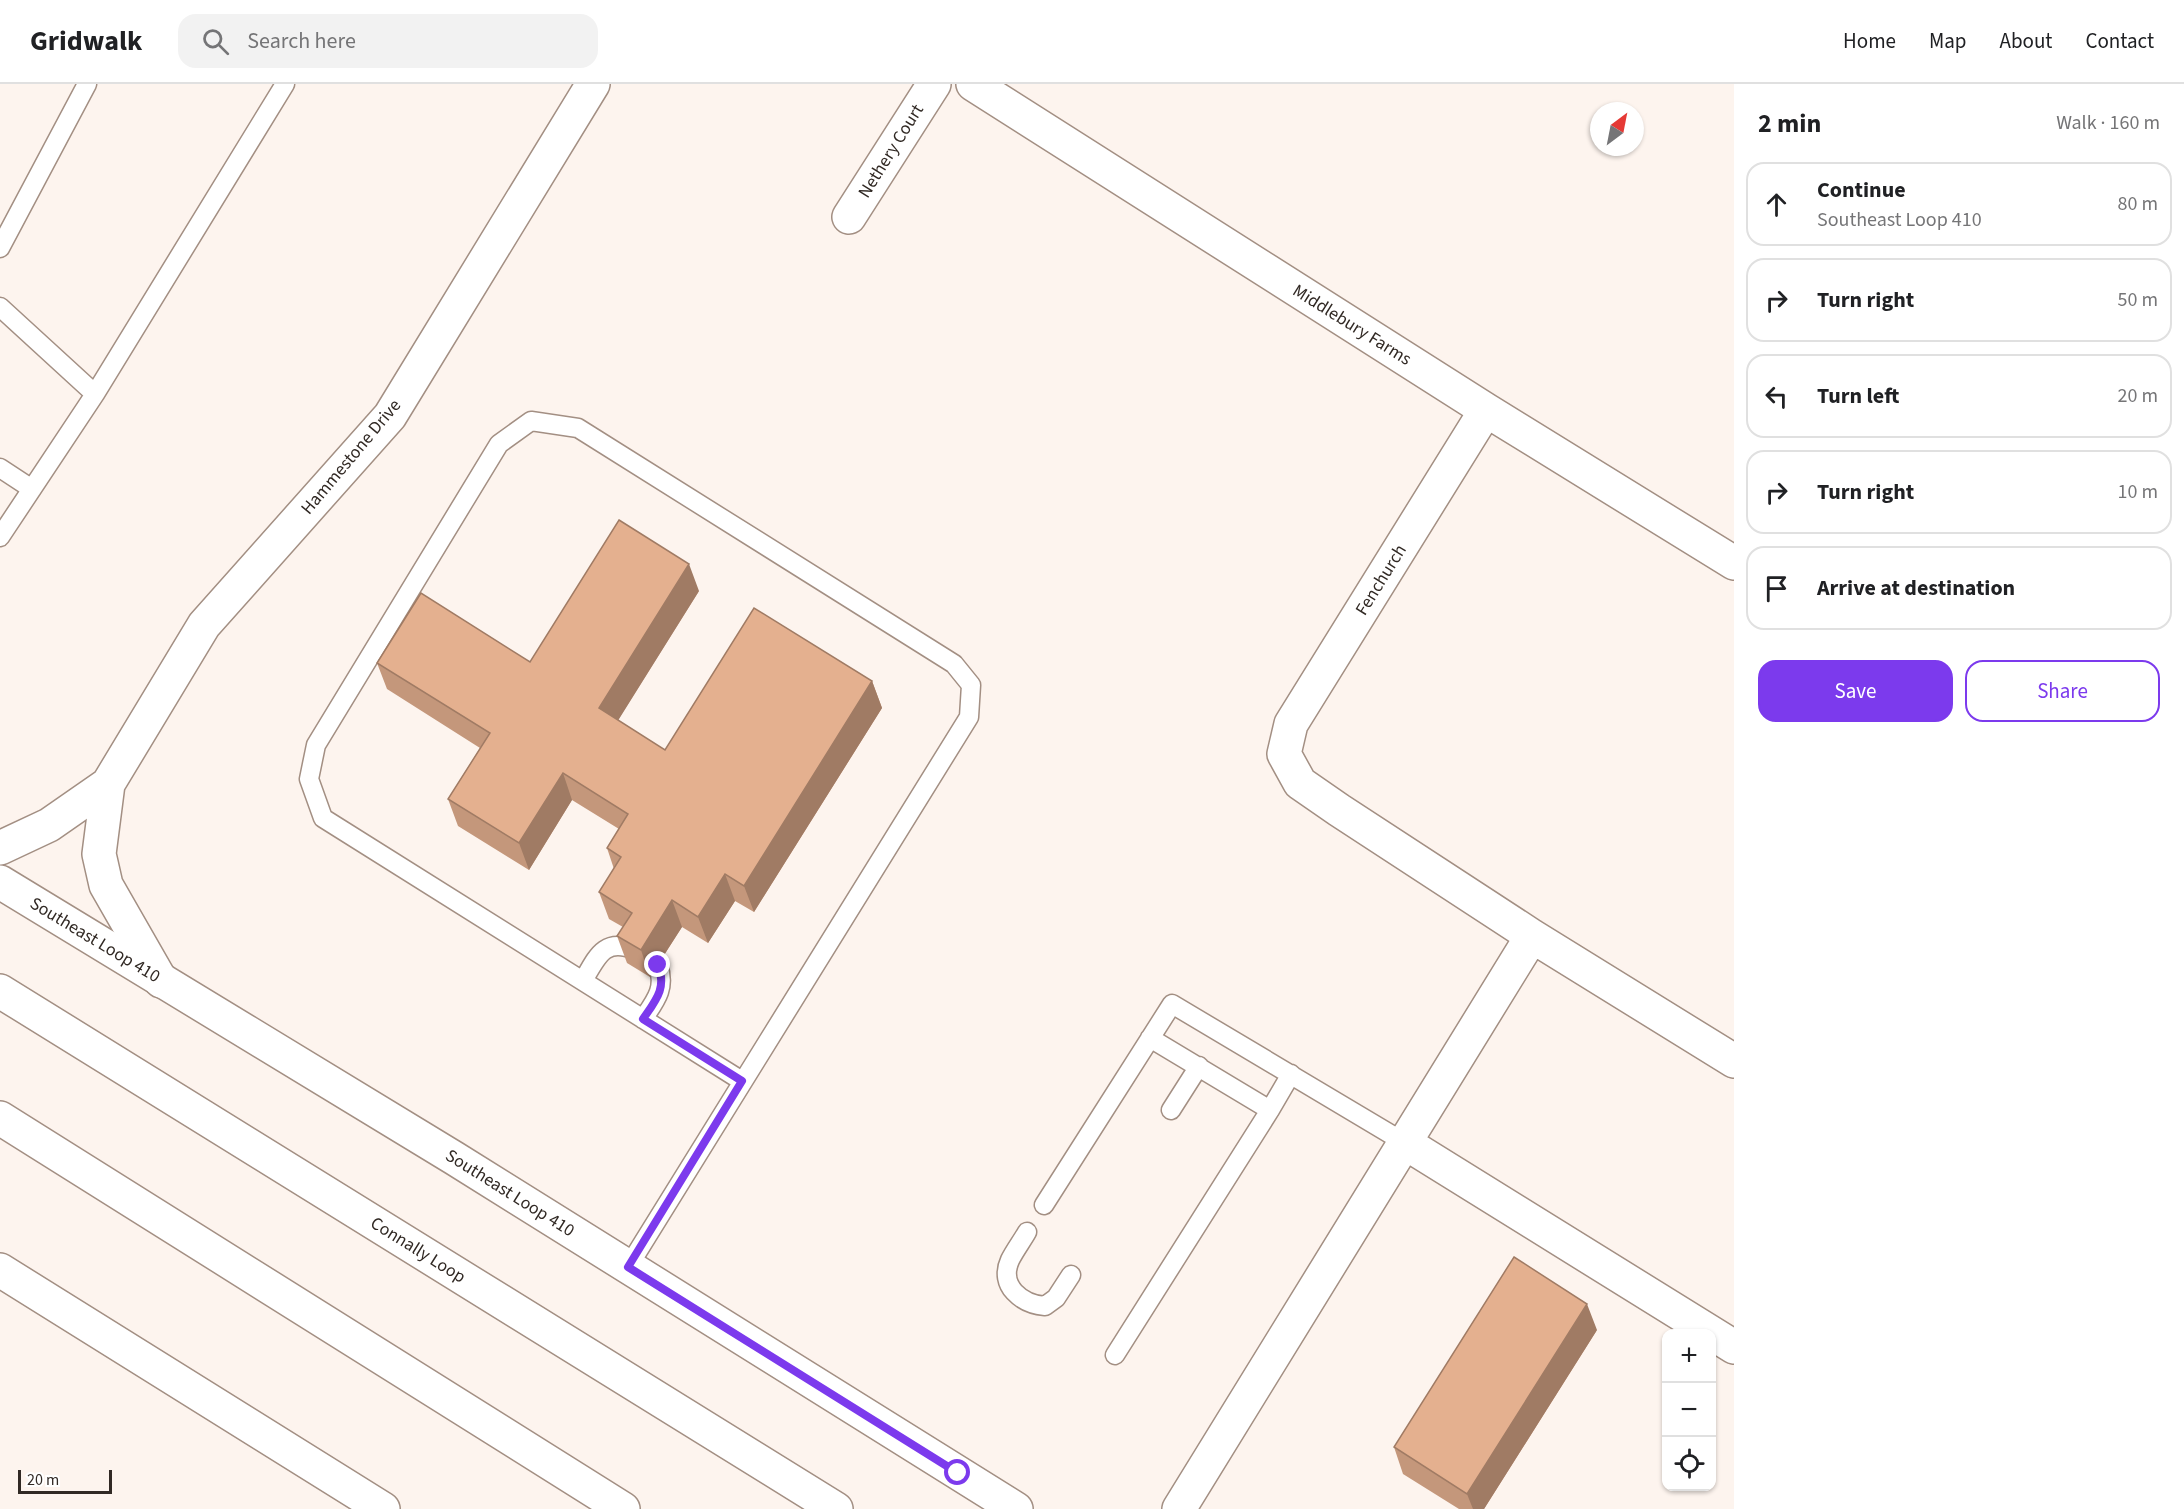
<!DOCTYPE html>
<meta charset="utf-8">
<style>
:root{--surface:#fff;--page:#f2f2f2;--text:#202124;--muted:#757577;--line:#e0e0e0;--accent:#7c3aed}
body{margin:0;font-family:"Source Sans 3",sans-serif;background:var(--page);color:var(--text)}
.controls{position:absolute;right:18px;bottom:18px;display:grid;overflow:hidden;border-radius:12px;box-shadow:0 2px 4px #0004}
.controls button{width:54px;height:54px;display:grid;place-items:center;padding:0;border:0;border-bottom:2px solid var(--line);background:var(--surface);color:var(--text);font:30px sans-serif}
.compass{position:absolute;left:1590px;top:18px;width:54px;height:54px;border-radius:50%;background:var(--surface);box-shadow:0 2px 4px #0004;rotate:32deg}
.scale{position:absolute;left:18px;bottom:15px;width:94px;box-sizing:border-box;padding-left:6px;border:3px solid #312924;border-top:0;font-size:16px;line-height:21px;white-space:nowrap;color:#312924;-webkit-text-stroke:4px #fff;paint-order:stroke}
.stop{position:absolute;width:18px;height:18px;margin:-14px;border:4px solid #7c3aed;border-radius:50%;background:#fff}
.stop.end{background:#7c3aed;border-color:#fff;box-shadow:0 2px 6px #0008}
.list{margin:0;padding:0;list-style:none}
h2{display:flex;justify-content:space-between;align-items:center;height:78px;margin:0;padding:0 24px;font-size:26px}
h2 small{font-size:20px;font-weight:400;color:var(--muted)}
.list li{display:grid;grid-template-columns:39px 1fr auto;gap:18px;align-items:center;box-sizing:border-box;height:84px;margin:0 12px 12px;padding:0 12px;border:2px solid var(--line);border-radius:18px}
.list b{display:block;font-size:22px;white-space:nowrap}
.list p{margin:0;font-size:20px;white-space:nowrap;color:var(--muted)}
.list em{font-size:20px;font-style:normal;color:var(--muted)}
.actions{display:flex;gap:12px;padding:18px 24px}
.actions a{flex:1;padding:14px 0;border:2px solid var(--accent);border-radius:18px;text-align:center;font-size:21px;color:var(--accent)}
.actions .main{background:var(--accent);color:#fff}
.icon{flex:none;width:33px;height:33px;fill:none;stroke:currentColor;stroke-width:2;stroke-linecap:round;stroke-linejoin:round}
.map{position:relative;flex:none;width:1734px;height:1425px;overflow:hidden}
header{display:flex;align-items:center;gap:36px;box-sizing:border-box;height:84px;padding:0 30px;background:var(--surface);border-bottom:2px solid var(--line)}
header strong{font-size:28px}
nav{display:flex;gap:33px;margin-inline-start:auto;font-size:21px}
.search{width:420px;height:54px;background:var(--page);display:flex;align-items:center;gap:15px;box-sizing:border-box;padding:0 21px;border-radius:18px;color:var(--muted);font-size:22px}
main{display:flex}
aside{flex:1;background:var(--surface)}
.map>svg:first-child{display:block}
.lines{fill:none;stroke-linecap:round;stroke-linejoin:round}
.lane-casing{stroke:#a38f83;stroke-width:21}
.street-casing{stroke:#a38f83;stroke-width:36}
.secondary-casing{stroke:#a38f83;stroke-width:36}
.highway-casing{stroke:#a38f83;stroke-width:36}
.lane{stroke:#fff;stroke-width:18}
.street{stroke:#fff;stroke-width:33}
.secondary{stroke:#fff;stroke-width:33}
.highway{stroke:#fff;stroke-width:33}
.wall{fill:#c4977b}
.shaded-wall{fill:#a07b64}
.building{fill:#e4b08f;stroke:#a07b64;stroke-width:1.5}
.route{stroke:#7c3aed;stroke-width:8}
.labels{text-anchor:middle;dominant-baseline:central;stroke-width:4.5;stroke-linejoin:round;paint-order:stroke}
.street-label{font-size:18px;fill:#312924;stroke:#fff}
</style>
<header>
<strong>Gridwalk</strong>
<div class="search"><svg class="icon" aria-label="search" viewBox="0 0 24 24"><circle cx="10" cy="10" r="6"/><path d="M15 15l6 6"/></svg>Search here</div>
<nav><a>Home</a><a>Map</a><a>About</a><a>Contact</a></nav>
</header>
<main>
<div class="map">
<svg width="1734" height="1425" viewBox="0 0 1734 1425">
<rect width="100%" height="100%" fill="#fdf4ee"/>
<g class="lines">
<g class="lane-casing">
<path id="lane" d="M0 164 87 0
M0 223 95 310 0 453
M95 310 285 0
M0 384 32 405
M583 897C597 873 604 853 635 866
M643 935C656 916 666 904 658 881
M1150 954 1270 1026 1291 990
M1171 1026 1199 982
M1044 1121 1172 920 1407 1060
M1027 1148C1022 1157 1015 1166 1010 1176 998 1202 1022 1220 1045 1222L1056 1214 1071 1191
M628 1183 969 633 971 601 954 580 578 344 531 337 499 360 316 661 309 695 323 734 742 997
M1115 1271 1270 1026"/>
</g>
<g class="street-casing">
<path id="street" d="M973 0 1486 326 1734 479
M849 133 934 0
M1486 326 1291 640 1284 670 1300 699 1339 726 1532 852 1734 977
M108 700 99 770 106 801 161 897
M0 764 49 741 108 700 204 541 390 332 593 0
M1407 1060 1734 1263
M1179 1425 1532 852"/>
</g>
<g class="secondary-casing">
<path id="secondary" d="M0 798 454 1074 1016 1425
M0 1186 383 1425"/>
</g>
<g class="highway-casing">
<path id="highway" d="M0 907 836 1425
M0 1034 623 1425"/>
</g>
<use href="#lane" class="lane"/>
<use href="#street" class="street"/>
<use href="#secondary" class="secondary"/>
<use href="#highway" class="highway"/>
</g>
<path class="wall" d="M699 507 618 636 665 666 872 597 882 624 754 828 735 817 708 859 682 843 650 893 627 879 617 852 623 843 609 835 599 808 614 785 607 764 619 745 572 716 529 786 458 742 448 715 480 664 387 605 377 579 530 578Z
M1597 1246 1484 1425H1459L1403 1390 1394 1363Z"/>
<path class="shaded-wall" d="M689 480 699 507 609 651 599 624Z
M872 597 882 624 754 828 744 802Z
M563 689 572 716 529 786 519 759Z
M725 790 735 817 708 859 698 833Z
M672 816 682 843 650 893 641 866Z
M1587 1220 1597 1246 1484 1425H1473L1467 1410Z"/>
<path class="building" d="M619 436 689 480 599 624 665 666 754 524 872 597 744 802 725 790 698 833 672 816 641 866 617 852 632 829 599 808 621 773 607 764 628 730 563 689 519 759 448 715 490 649 377 579 421 509 530 578Z
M1514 1173 1587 1220 1467 1410 1394 1363Z"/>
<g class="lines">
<path class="route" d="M658 881C667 904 656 916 643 935L742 997 628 1183 958 1389"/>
</g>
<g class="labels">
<g class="street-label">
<text transform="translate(891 67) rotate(-58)">Nethery Court</text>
<text transform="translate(1352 241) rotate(32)">Middlebury Farms</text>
<text transform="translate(351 373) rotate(-50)">Hammestone Drive</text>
<text transform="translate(1381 496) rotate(-58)">Fenchurch</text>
<text transform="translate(95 856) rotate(31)">Southeast Loop 410</text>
<text transform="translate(510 1109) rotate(32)">Southeast Loop 410</text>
<text transform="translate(418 1166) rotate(32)">Connally Loop</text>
</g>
</g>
</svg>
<div class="controls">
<button>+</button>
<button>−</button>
<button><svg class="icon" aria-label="locate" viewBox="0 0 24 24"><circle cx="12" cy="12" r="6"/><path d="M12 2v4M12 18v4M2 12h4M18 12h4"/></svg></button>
</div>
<svg class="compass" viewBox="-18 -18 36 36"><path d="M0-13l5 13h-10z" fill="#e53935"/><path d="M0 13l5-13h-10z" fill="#757577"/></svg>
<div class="scale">20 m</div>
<div class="stop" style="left:958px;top:1389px"></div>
<div class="stop end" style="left:658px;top:881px"></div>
</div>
<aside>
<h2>2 min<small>Walk · 160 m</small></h2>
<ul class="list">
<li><svg class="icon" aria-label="ahead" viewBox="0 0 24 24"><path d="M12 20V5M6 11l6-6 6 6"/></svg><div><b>Continue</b><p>Southeast Loop 410</p></div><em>80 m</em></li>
<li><svg class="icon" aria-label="right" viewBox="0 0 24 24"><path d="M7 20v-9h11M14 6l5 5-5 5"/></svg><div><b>Turn right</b></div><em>50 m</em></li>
<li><svg class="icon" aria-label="left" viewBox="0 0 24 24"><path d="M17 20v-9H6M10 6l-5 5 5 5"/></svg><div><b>Turn left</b></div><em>20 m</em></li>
<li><svg class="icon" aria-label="right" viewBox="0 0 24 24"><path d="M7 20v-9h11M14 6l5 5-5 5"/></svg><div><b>Turn right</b></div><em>10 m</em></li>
<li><svg class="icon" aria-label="arrive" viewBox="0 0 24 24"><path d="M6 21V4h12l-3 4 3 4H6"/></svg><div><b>Arrive at destination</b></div></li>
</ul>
<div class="actions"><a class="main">Save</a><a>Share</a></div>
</aside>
</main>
